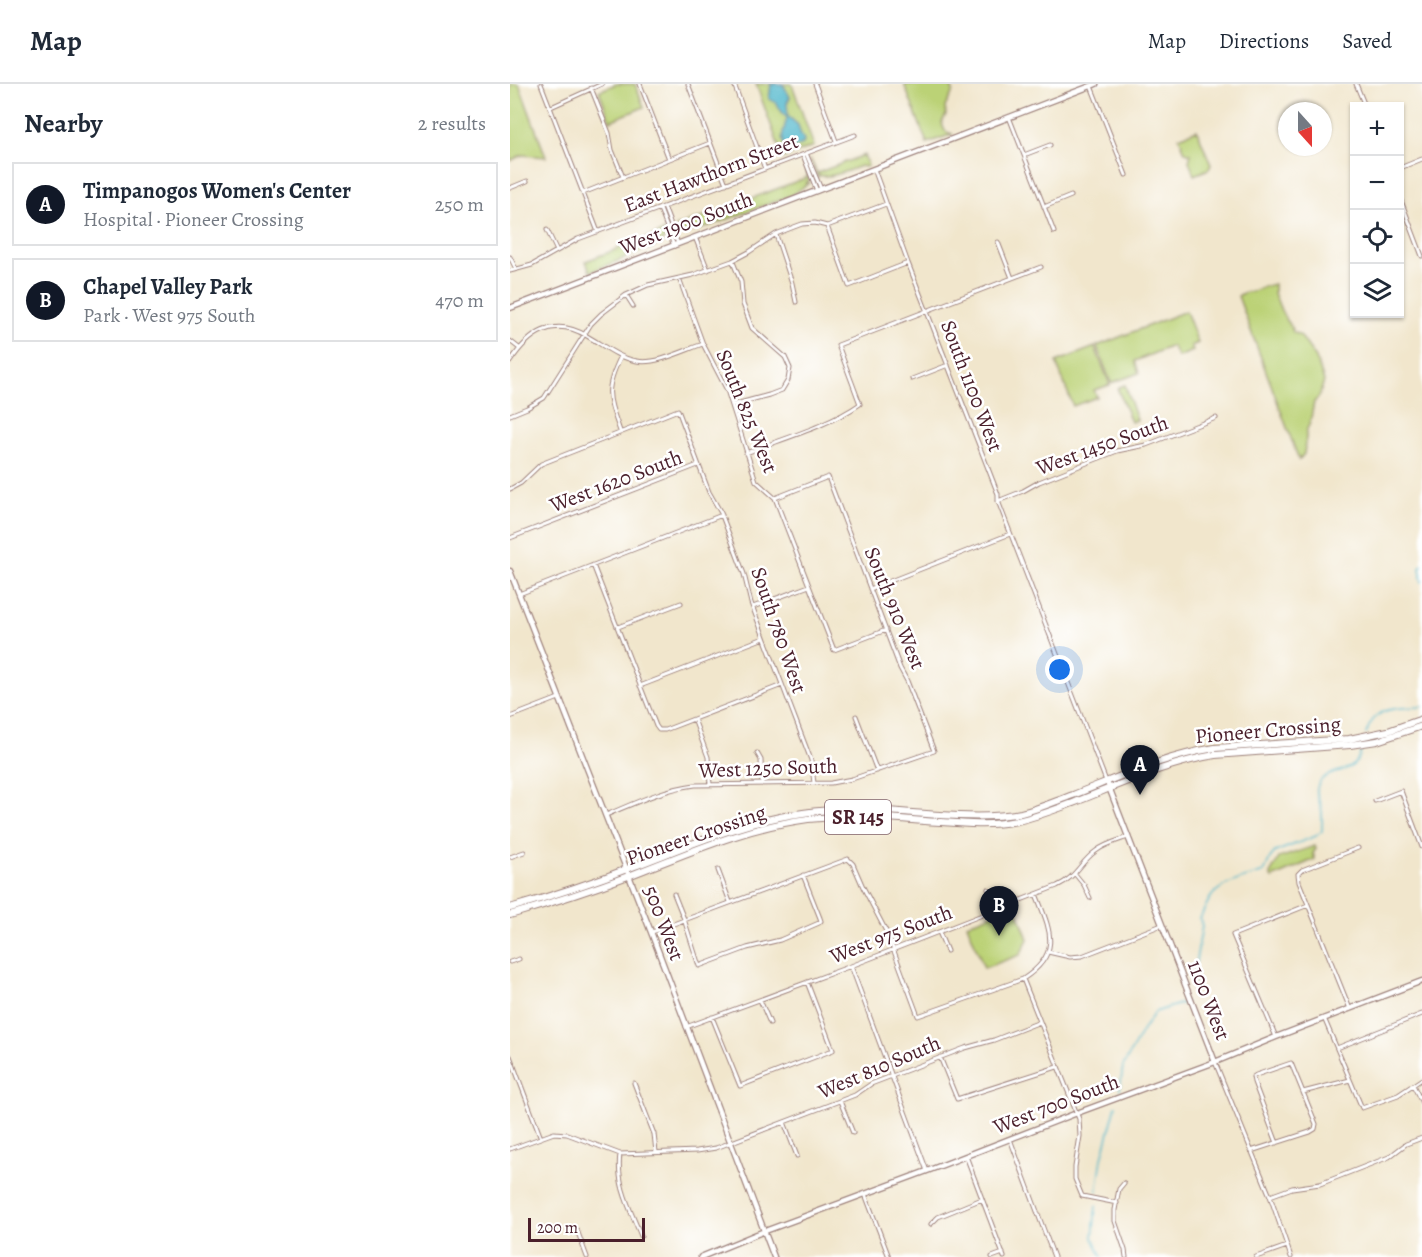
<!DOCTYPE html>
<meta charset="utf-8">
<style>
:root{--surface:#fff;--page:#f6f6f7;--text:#1f2937;--muted:#747a83;--line:#e0e1e3;--accent:#111827}
body{margin:0;font-family:Alegreya,serif;background:var(--page);color:var(--text)}
.controls{position:absolute;right:18px;top:18px;display:grid;overflow:hidden;border-radius:0px;box-shadow:0 2px 4px #0004}
.controls button{width:54px;height:54px;display:grid;place-items:center;padding:0;border:0;border-bottom:2px solid var(--line);background:var(--surface);color:var(--text);font:30px sans-serif}
.compass{position:absolute;left:768px;top:18px;width:54px;height:54px;border-radius:50%;background:var(--surface);box-shadow:0 2px 4px #0004;rotate:159deg}
.scale{position:absolute;left:18px;bottom:15px;width:117px;box-sizing:border-box;padding-left:6px;border:3px solid #4a1f2b;border-top:0;font-size:16px;line-height:21px;white-space:nowrap;color:#4a1f2b;-webkit-text-stroke:4px #fff;paint-order:stroke}
.you{position:absolute;left:550px;top:586px;width:21px;height:21px;margin:-15px;border:4px solid #fff;border-radius:50%;background:#1a73e8;box-shadow:0 0 0 9px #1a73e833}
.badge{display:grid;place-items:center;width:39px;height:39px;border-radius:50%;background:var(--accent);color:#fff;font-size:20px;font-weight:700}
.pin{position:absolute;translate:-50% -50px;filter:drop-shadow(0 2px 3px #0008)}
.pin::after{content:'';position:absolute;top:32px;width:21px;height:18px;background:inherit;clip-path:polygon(0 0,100% 0,50% 100%)}
.list{margin:0;padding:0;list-style:none}
h2{display:flex;justify-content:space-between;align-items:center;height:78px;margin:0;padding:0 24px;font-size:26px}
h2 small{font-size:20px;font-weight:400;color:var(--muted)}
.list li{display:grid;grid-template-columns:39px 1fr auto;gap:18px;align-items:center;box-sizing:border-box;height:84px;margin:0 12px 12px;padding:0 12px;border:2px solid var(--line);border-radius:0px}
.list b{display:block;font-size:22px;white-space:nowrap}
.list p{margin:0;font-size:20px;white-space:nowrap;color:var(--muted)}
.list em{font-size:20px;font-style:normal;color:var(--muted)}
.icon{flex:none;width:33px;height:33px;fill:none;stroke:currentColor;stroke-width:2;stroke-linecap:round;stroke-linejoin:round}
.map{position:relative;flex:none;width:912px;height:1173px;overflow:hidden}
header{display:flex;align-items:center;gap:36px;box-sizing:border-box;height:84px;padding:0 30px;background:var(--surface);border-bottom:2px solid var(--line)}
header strong{font-size:28px}
nav{display:flex;gap:33px;margin-inline-start:auto;font-size:21px}
main{display:flex}
aside{flex:1;background:var(--surface)}
.map>svg:first-child{display:block}
.green{fill:#bbd276;stroke:#827850;stroke-width:1.5}
.water{fill:#4db6cb;stroke:#4c6a7b;stroke-width:1.5}
.lines{fill:none;stroke-linecap:round;stroke-linejoin:round}
.stream{stroke:#4db6cb;stroke-width:1.5}
.street-casing{stroke:#9e827c;stroke-width:5}
.secondary-casing{stroke:#9e827c;stroke-width:7}
.highway-casing{stroke:#9e827c;stroke-width:8}
.street{stroke:#fff;stroke-width:3}
.secondary{stroke:#fff;stroke-width:4.5}
.highway{stroke:#fff;stroke-width:6}
.labels{text-anchor:middle;dominant-baseline:central;stroke-width:5;stroke-linejoin:round;paint-order:stroke}
.shield{fill:#fff;stroke:#80626b;stroke-width:1.5}
.shield-label{font-size:20px;font-weight:bold;fill:#4a1f2b}
.street-label{font-size:21px;fill:#4a1f2b;stroke:#fff}
</style>
<header>
<strong>Map</strong>
<nav><a>Map</a><a>Directions</a><a>Saved</a></nav>
</header>
<main>
<aside>
<h2>Nearby<small>2 results</small></h2>
<ul class="list">
<li><span class="badge">A</span><div><b>Timpanogos Women's Center</b><p>Hospital · Pioneer Crossing</p></div><em>250 m</em></li>
<li><span class="badge">B</span><div><b>Chapel Valley Park</b><p>Park · West 975 South</p></div><em>470 m</em></li>
</ul>
</aside>
<div class="map">
<svg width="912" height="1173" viewBox="0 0 912 1173">
<rect width="100%" height="100%" fill="#fff"/>
<filter id="ink" filterUnits="userSpaceOnUse"><feTurbulence type="fractalNoise" baseFrequency=".0167" numOctaves="2"/><feDisplacementMap in="SourceGraphic" scale="12" xChannelSelector="R" yChannelSelector="G"/><feConvolveMatrix kernelMatrix="1 2 1 2 8 2 1 2 1" color-interpolation-filters="sRGB"/></filter>
<filter id="wash" filterUnits="userSpaceOnUse"><feTurbulence type="fractalNoise" baseFrequency=".008" numOctaves="4" result="noise"/><feDisplacementMap in="SourceGraphic" scale="24" xChannelSelector="R" yChannelSelector="G"/><feGaussianBlur stdDeviation="1.35" result="paint"/><feColorMatrix in="noise" values="0 0 0 0 0 0 0 0 0 0 0 0 0 0 0 0 0 1.4 0 .05"/><feComposite in="paint" operator="in"/></filter>
<g filter="url(#wash)">
<rect width="100%" height="100%" fill="#f1e6cc"/>
<path class="green" d="M0 0H9L36 73 12 71 0 77Z
M106 0H125L134 23 100 37 89 7Z
M246 0H282L304 62 273 74Z
M394 0H441L443 8 435 23 436 31 432 38C433 45 435 49 443 50L417 59Z
M687 46 701 81 699 85 684 91 679 77 681 70 675 68 669 53Z
M354 71 358 82 355 83 351 82C339 86 321 95 308 91V94L300 75 307 89Z
M293 77 300 97 299 96 296 99H299L282 111 224 133 189 146 167 149 170 147H167L166 143 298 93Z
M155 147 156 151 154 153H157L144 163 135 166 80 188 76 177Z
M764 200V209L773 231 779 239 783 248 790 251 806 274 814 297 809 313 804 318 800 339 797 345 794 370 789 376 728 212C735 207 742 208 749 205 754 203 758 201 764 200Z
M676 227 688 259 681 262 683 267 668 273 662 262 625 277 629 289 601 299 587 262Z
M585 263 600 301 584 306 587 313 563 322 546 278Z
M615 301 627 336 621 338 608 306 609 303Z
M805 762 806 765 803 769 805 775 762 794 760 790 769 774Z
M505 821 518 855 510 871 474 884 457 840Z"/>
<path class="water" d="M261 0H272L274 2 280 13 277 19 278 32 288 41 290 48 294 56 293 60 278 66C267 55 275 46 277 33L272 28 266 19 259 15Z"/>
<g class="lines">
<path class="stream" d="M912 481 910 484 912 498
M856 650C865 621 885 625 910 623L912 622
M686 901 685 882 692 842 690 835C693 828 697 819 701 813 710 799 739 793 754 788L760 774 765 768 806 752 812 747C812 739 813 731 811 723 809 717 806 712 807 705 809 687 834 690 844 680 849 676 851 668 852 663
M610 1005 613 982 634 944 645 928 676 918
M587 1108 592 1074 606 1022
M586 1122 583 1154 592 1173"/>
</g>
</g>
<g filter="url(#ink)">
<g class="lines">
<g class="street-casing">
<path id="street" d="M31 0 88 148
M130 0 159 75
M178 0 216 100
M224 0 255 85
M305 0 326 57
M846 0 855 22
M581 2 616 91
M81 4 99 49 102 66 113 93
M41 23 92 0
M499 33 544 148
M296 69 311 105
M293 71 307 107
M514 71 540 61
M890 84 912 75
M364 85 398 179 488 410V417L596 697
M0 104 17 97
M73 109 200 59
M890 114 912 172
M154 123 168 160
M534 123 561 112
M150 125 164 162
M317 142 339 202 398 179
M37 146 47 167
M266 151 282 199 286 218
M185 153 198 186
M488 158 502 194
M0 173 6 185
M0 187 22 181 68 155 345 51
M169 194 193 260 217 306 246 397 265 414 324 566 376 546
M123 222 116 211 138 201 183 191 222 177 239 168 266 150 284 143 292 140 305 139 317 142 376 120
M0 257 9 264
M0 278C19 249 43 232 77 252 93 261 108 274 127 277 146 281 175 266 193 260
M402 295 438 281
M222 321 259 311 272 306 278 296 280 284 275 273 242 244 233 220 231 198 223 178
M0 331 17 324 34 314 81 240 91 230 116 211
M110 347C98 313 94 306 111 272
M236 369C272 355 319 342 350 320L328 261 531 183
M0 405 11 399 31 380 168 326 199 408 211 429 234 490 241 519 301 676 304 699
M488 417 513 407 529 398 607 367 636 361 706 334
M0 454 188 381
M83 481 146 642 149 646H155L272 601
M360 505 500 450
M9 510 212 431
M243 523 299 502
M108 543 171 519
M130 602 254 554
M346 632 367 687
M0 633 49 614
M184 635 198 673 200 701
M247 669 251 676 252 700
M865 717 891 707 912 763
M96 731C125 719 153 705 185 701L321 699 342 695 424 667 397 597 390 584 318 393 265 414
M0 773 14 768
M208 786 220 818
M565 790 574 801 580 814
M478 805 486 825
M164 810 174 835 189 882 237 864 270 856 309 839 311 837 310 834 293 791
M142 848 338 775 343 780 353 803 378 851 408 932 513 895C553 869 540 846 526 810
M429 848 437 867
M538 868 560 873 572 872 652 841
M0 878 9 875
M341 882 417 1087
M513 895 569 1035 570 1052 565 1083V1095L572 1112 607 1119
M250 916 260 939
M840 925 789 798 788 790 792 786 848 764
M202 933 230 1002 323 966 297 898
M814 934 852 1024 888 1011 912 995
M176 943 341 882 547 802C567 793 570 778 586 767 595 760 607 757 618 753
M766 953 723 851 798 821
M827 964 912 930
M0 972 31 1054
M430 973 447 1015 547 983
M705 978 760 1112 781 1173
M124 999 144 1050 146 1068
M903 1001 912 1019
M793 1008 840 996
M330 1017 343 1049
M274 1038 287 1072
M500 1055 544 1173
M0 1065 44 1049 57 1050 110 1070 187 1067 206 1064 345 1011 361 1000 455 964 484 956 530 938
M741 1067 800 1048 805 1045 806 1040 781 979 746 991 743 993 744 998 767 1059
M110 1070C106 1100 120 1125 131 1152
M456 1072 494 1173
M614 1099 609 1105 605 1126V1137L615 1166 616 1173
M355 1110 379 1173
M760 1112 782 1104 810 1100 879 1073 896 1060 912 1054
M421 1140 428 1133 472 1115
M67 1146 77 1173
M482 1173 493 1169
M746 1173 777 1162"/>
</g>
<g class="secondary-casing">
<path id="secondary" d="M0 224 586 0
M0 487 141 848 264 1173
M597 698 705 978
M191 1173 247 1150 417 1087 567 1029 705 978 766 953 912 897"/>
</g>
<g class="highway-casing">
<path id="highway" d="M0 824C42 812 84 798 125 782 180 761 234 737 293 729 338 722 385 728 430 731 457 733 484 734 511 729 529 725 546 717 563 711 609 693 655 672 705 664L839 655 878 647 912 635
M0 831C41 819 81 806 121 791 178 769 236 743 298 735 342 730 386 735 430 738 456 740 481 742 507 737 526 733 544 726 563 719 609 701 656 679 705 671L840 661 867 657 912 642"/>
</g>
<use href="#street" class="street"/>
<use href="#secondary" class="secondary"/>
<use href="#highway" class="highway"/>
</g>
</g>
<g class="labels">
<rect class="shield" x="315" y="716" width="66" height="34" rx="4.5"/>
<g class="shield-label">
<text x="348" y="733">SR 145</text>
</g>
<g class="street-label">
<text transform="translate(201 89) rotate(-21)">East Hawthorn Street</text>
<text transform="translate(176 139) rotate(-21)">West 1900 South</text>
<text transform="translate(462 302) rotate(69)">South 1100 West</text>
<text transform="translate(237 327) rotate(68)">South 825 West</text>
<text transform="translate(592 361) rotate(-20)">West 1450 South</text>
<text transform="translate(106 397) rotate(-21)">West 1620 South</text>
<text transform="translate(385 524) rotate(68)">South 910 West</text>
<text transform="translate(269 546) rotate(71)">South 780 West</text>
<text transform="translate(758 646) rotate(-5)">Pioneer Crossing</text>
<text transform="translate(258 684) rotate(-2)">West 1250 South</text>
<text transform="translate(186 751) rotate(-19)">Pioneer Crossing</text>
<text transform="translate(154 839) rotate(69)">500 West</text>
<text transform="translate(381 850) rotate(-21)">West 975 South</text>
<text transform="translate(699 916) rotate(69)">1100 West</text>
<text transform="translate(369 983) rotate(-23)">West 810 South</text>
<text transform="translate(546 1020) rotate(-21)">West 700 South</text>
</g>
</g>
</svg>
<div class="controls">
<button>+</button>
<button>−</button>
<button><svg class="icon" aria-label="locate" viewBox="0 0 24 24"><circle cx="12" cy="12" r="6"/><path d="M12 2v4M12 18v4M2 12h4M18 12h4"/></svg></button>
<button><svg class="icon" aria-label="layers" viewBox="0 0 24 24"><path d="M12 4l9 5-9 5-9-5zM3 14l9 5 9-5"/></svg></button>
</div>
<svg class="compass" viewBox="-18 -18 36 36"><path d="M0-13l5 13h-10z" fill="#e53935"/><path d="M0 13l5-13h-10z" fill="#747a83"/></svg>
<div class="scale">200 m</div>
<div class="you"></div>
<div class="pin badge" style="left:630px;top:711px">A</div>
<div class="pin badge" style="left:489px;top:852px">B</div>
</div>
</main>
